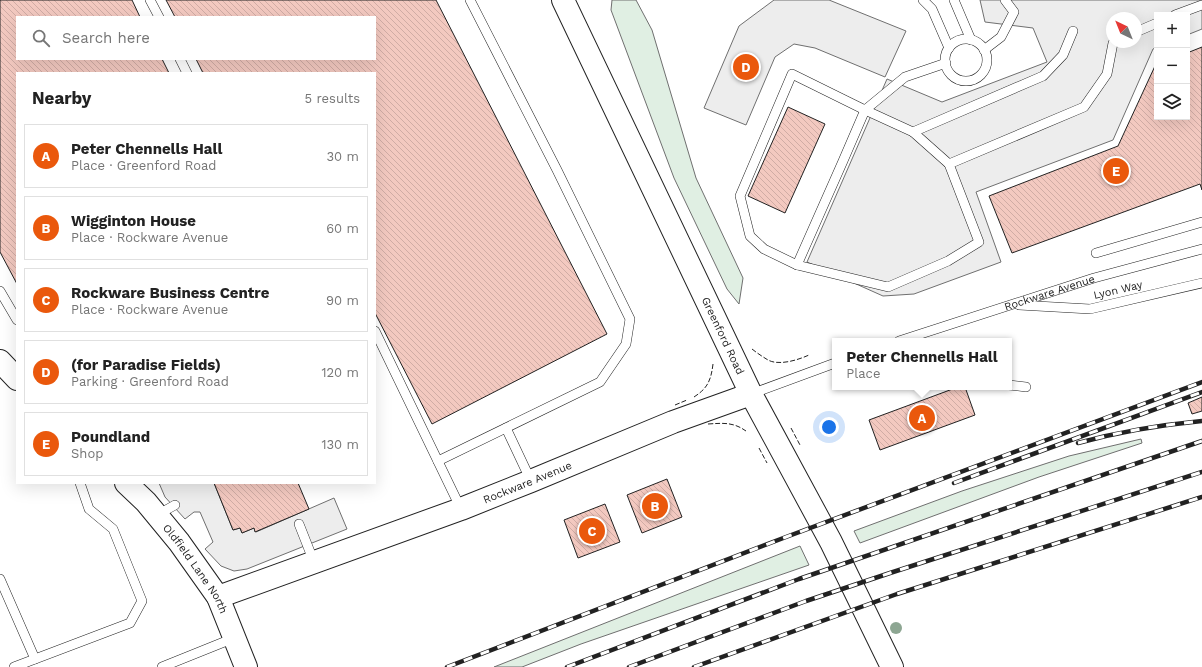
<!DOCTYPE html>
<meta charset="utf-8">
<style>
:root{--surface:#fff;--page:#f2f2f2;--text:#222;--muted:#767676;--line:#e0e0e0;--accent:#ea580c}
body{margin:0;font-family:"Work Sans",sans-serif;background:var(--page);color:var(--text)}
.controls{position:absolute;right:12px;top:12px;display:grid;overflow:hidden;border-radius:0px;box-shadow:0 4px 16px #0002}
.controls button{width:36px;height:36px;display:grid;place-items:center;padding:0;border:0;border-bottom:1px solid var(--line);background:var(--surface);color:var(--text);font:20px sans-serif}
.compass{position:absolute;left:1106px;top:12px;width:36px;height:36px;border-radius:50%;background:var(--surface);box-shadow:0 4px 16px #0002;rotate:317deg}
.you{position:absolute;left:829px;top:427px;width:14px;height:14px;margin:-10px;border:3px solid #fff;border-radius:50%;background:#1a73e8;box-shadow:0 0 0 6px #1a73e833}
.badge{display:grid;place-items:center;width:26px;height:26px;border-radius:50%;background:var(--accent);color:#fff;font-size:13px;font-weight:700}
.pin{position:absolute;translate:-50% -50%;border:2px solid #fff;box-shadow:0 1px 4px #0006}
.popup{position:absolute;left:832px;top:338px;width:180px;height:52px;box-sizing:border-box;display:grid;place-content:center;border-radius:0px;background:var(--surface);filter:drop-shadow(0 1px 3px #0005);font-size:13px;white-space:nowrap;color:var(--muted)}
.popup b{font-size:15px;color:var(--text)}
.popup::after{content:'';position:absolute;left:50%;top:100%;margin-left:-8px;border:8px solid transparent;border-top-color:var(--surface)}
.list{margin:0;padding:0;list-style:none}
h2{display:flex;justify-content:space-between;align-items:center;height:52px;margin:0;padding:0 16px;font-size:17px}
h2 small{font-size:13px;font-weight:400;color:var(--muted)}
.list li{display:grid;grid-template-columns:26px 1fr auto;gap:12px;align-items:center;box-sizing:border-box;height:64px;margin:0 8px 8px;padding:0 8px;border:1px solid var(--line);border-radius:0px}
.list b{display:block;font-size:15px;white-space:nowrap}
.list p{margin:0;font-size:13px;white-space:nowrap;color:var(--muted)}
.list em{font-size:13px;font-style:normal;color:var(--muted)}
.icon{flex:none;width:22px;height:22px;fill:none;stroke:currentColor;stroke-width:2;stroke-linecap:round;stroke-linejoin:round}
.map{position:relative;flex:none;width:1202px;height:667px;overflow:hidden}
.search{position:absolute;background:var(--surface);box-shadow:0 4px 16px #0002;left:16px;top:16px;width:360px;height:44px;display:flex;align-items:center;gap:10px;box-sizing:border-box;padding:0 14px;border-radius:0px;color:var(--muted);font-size:15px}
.panel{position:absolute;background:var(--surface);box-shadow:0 4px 16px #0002;left:16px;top:72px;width:360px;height:412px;border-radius:0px}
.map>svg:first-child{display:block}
.green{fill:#e0efe3;stroke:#6f6f6f}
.parking{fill:#ededed;stroke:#6f6f6f;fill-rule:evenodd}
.building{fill:url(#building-back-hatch);stroke:#222}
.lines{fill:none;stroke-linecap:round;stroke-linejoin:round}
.lane-casing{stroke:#222;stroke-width:10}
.secondary-casing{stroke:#222;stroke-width:24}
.primary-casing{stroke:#222;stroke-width:24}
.lane{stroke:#fff;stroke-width:9}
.secondary{stroke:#fff;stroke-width:22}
.primary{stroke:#fff;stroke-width:22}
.rail-casing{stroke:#222;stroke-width:4.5}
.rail{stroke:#fff;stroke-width:3;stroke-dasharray:9;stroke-linecap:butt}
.fence{stroke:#222;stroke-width:1;stroke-dasharray:5 2;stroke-linecap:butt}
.tree{fill:#8da692}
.labels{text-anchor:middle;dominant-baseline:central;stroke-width:3;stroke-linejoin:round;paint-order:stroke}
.street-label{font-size:11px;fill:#222;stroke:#fff}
</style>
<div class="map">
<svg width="1202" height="667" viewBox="0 0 1202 667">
<defs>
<pattern id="building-back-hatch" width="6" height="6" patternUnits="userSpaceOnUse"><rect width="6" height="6" fill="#f3c9c0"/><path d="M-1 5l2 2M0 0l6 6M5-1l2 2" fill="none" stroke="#d0aca5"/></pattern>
</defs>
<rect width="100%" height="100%" fill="#fff"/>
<path class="green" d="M612 0H636L652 30 696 178 743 278 739 304 727 289 674 178 611 10Z
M1141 439 1142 443 1039 477 860 543 854 531 962 491 1069 456Z
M800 546 809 565 581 644 522 667H494Z"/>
<path class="parking" d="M774 0H829L906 31 885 77 815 48 794 44 775 57 746 125 704 108 739 26Z
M980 0H1202V29L1187 35V15H1157V47L1153 49 1113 140 976 192 1001 262 914 294 883 296 807 262 887 79 942 102 1047 62 1033 28 985 22ZM1112 18H1136V42H1112Z
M159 483H214L233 530 240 528 242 533 254 528 256 532 334 498 347 529 247 569 234 571 221 566 205 549 213 542 200 512H194L185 519 165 497Z"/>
<path class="building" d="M0 0H132L140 17H17V59H162L169 73H17V284L0 252Z
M166 0H436L607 334 432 424 375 313V73H203L196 59H375V17H175Z
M1202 47V190L1200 184 1012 253 989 196 1118 146 1155 66 1157 65V117H1187V53Z
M788 107 825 124 785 213 748 196Z
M958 387H965L975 415 880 450 869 420Z
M1202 397V411L1192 414 1188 403Z
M667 479 682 517 642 533 627 495Z
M214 483H298L309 509 255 532 254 528 242 533 240 528 233 530Z
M605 504 620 542 578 558 564 520Z"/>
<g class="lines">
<g class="lane-casing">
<g id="lane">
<path d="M150 0 159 17"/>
<path d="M923 0 932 9 949 48"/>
<path d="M954 0 971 40"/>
<path d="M1175 15 1202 5"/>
<path d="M1073 31 1063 55 1043 76 913 132 865 110 792 74 740 196 750 236 764 249 797 265 888 287 948 261 979 242 949 164 1084 107 1107 74 1113 43 1115 42"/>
<path d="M1136 32 1157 23"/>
<circle cx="966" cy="60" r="21"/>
<path d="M984 50 1001 37 1014 12 1005 0"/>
<path d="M180 59 187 73"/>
<path d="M913 132 949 164"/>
<path d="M1096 253 1202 222"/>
<path d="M797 265 843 161 865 110 905 77 946 63"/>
<path d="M0 291 17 320"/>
<path d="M1019 305 1090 309 1202 283"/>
<path d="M375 331 461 509"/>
<path id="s1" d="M899 341 1094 278 1202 249"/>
<path d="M1009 385 1026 387"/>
<path d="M751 394 835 363"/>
<path d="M506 428 531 481"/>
<path d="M438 461 600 382 626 344 630 319 557 170 470 0"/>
<path d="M157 515 175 505"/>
<path d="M299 524 314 562"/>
<path d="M0 579 35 659"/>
<path d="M14 667 130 623 142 601 113 529 89 509 80 483"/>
<path d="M162 667 234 638"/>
</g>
</g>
<g class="secondary-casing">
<g id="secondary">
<path d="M0 361 17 379"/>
<path id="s2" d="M126 483 146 502 179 542 218 597 246 667"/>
<path id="s3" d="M218 597 461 509 531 481 673 422 751 394"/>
</g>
</g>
<g class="primary-casing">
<g id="primary">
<path id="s4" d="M563 0 751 394 831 542 892 667"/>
</g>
</g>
<use href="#lane" class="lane"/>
<use href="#secondary" class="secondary"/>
<use href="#primary" class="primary"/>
<g class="rail-casing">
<path id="rail" d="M1078 443C1118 432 1160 425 1202 421
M954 483 1202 392
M447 667 786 537 1202 382
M567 667 799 579 1202 441
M629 667 806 601 890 573 1202 472
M694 667 897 594 1202 497"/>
</g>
<use href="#rail" class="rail"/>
<path class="fence" d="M752 349C757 353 763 357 768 360 779 366 798 360 809 355
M694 397C708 388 711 380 713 364
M675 405 687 400
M708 424C724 423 733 422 746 431
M791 428 800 445
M759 448 767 463"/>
</g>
<circle class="tree" cx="896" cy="628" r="6"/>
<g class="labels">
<g class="street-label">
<text transform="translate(1118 290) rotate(-13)">Lyon Way</text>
<text stroke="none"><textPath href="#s1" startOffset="158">Rockware Avenue</textPath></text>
<text stroke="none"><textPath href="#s4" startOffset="372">Greenford Road</textPath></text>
<text stroke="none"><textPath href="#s3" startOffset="330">Rockware Avenue</textPath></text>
<text stroke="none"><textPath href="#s2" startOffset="111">Oldfield Lane North</textPath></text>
</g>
</g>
</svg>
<div class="controls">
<button>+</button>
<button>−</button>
<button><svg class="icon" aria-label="layers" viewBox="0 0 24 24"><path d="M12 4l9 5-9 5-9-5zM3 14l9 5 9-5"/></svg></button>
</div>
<svg class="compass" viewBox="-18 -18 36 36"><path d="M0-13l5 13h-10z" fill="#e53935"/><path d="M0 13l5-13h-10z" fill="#767676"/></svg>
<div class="you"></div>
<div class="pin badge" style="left:922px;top:418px">A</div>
<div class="popup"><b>Peter Chennells Hall</b>Place</div>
<div class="pin badge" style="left:655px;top:506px">B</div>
<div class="pin badge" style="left:592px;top:531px">C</div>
<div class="pin badge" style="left:746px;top:67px">D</div>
<div class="pin badge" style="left:1116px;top:171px">E</div>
<div class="search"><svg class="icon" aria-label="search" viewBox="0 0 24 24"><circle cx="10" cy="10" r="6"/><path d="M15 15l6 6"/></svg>Search here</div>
<section class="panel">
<h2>Nearby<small>5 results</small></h2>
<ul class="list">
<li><span class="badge">A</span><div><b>Peter Chennells Hall</b><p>Place · Greenford Road</p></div><em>30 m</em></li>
<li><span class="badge">B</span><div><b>Wigginton House</b><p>Place · Rockware Avenue</p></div><em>60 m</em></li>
<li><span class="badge">C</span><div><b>Rockware Business Centre</b><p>Place · Rockware Avenue</p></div><em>90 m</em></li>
<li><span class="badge">D</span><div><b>(for Paradise Fields)</b><p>Parking · Greenford Road</p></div><em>120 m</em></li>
<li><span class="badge">E</span><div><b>Poundland</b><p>Shop</p></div><em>130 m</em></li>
</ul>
</section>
</div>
